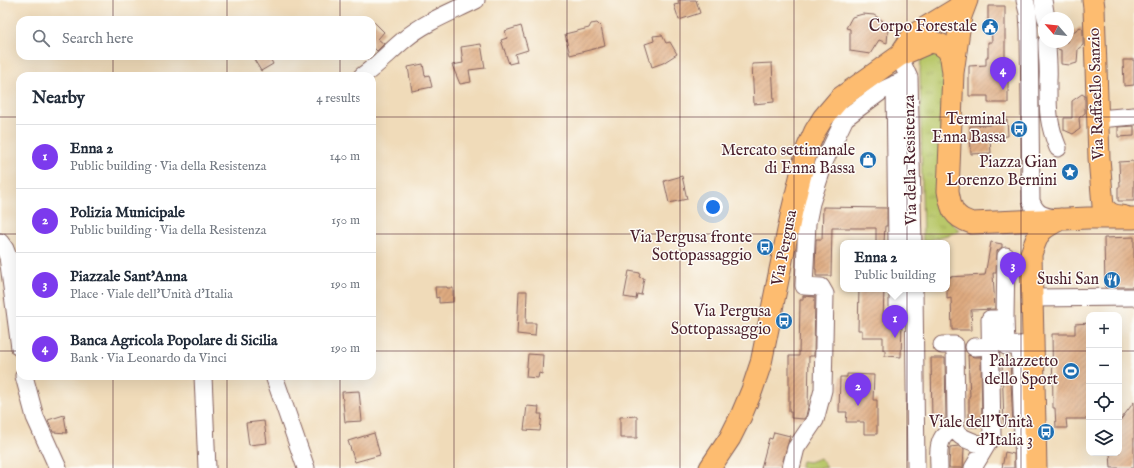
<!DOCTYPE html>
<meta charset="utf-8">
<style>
:root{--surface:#fff;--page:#f2f2f3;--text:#1f2937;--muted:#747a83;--line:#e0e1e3;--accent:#7c3aed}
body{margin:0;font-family:"IM FELL English",serif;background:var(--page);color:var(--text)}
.controls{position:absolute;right:12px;bottom:12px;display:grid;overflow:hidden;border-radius:8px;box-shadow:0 4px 16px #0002}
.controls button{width:36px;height:36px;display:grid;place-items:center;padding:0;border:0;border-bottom:1px solid var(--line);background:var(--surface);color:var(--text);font:20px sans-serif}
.compass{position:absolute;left:1038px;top:12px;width:36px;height:36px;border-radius:50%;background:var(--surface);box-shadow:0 4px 16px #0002;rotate:298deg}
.you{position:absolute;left:713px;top:207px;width:14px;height:14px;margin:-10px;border:3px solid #fff;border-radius:50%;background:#1a73e8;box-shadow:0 0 0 6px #1a73e833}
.badge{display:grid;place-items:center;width:26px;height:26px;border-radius:50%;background:var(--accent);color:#fff;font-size:13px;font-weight:700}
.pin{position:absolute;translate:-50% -33px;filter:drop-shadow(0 1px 2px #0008)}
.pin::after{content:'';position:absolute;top:21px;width:14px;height:12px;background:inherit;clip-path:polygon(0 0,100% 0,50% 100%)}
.popup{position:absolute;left:840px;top:240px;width:110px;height:52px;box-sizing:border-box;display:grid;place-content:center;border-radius:8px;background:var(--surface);filter:drop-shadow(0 1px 3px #0005);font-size:13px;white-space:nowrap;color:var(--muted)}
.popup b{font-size:15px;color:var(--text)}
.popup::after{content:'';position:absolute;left:50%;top:100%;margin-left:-8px;border:8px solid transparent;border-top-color:var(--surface)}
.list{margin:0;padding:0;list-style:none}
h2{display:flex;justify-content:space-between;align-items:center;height:52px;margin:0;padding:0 16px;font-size:17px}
h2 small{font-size:13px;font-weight:400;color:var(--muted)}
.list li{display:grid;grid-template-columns:26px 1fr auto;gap:12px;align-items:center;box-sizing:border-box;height:64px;padding:0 16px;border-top:1px solid var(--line)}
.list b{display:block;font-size:15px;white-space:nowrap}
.list p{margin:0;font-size:13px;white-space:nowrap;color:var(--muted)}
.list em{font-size:13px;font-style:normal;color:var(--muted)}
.icon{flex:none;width:22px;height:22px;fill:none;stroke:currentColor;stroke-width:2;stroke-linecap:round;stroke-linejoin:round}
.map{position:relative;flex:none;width:1134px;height:468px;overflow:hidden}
.search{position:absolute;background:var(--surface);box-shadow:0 4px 16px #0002;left:16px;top:16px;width:360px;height:44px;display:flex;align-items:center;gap:10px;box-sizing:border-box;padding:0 14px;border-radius:12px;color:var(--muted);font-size:15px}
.panel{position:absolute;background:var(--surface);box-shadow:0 4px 16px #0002;left:16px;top:72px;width:360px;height:308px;border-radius:12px}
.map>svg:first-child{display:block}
.grass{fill:url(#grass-tufts);stroke:#82744a}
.park{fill:#b9c86a;stroke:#82744a}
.building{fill:url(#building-hatch)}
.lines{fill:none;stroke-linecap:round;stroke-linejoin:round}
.minor-casing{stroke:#84615d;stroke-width:19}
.major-casing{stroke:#84615d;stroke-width:23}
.minor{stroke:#fff;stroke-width:17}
.major{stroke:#fdbc6f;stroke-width:21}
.grid{fill:none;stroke:#4a1f2b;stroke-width:1;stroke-opacity:0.55}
.labels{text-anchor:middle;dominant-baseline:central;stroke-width:3;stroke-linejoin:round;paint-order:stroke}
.poi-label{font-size:16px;fill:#4a1f2b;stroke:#fdfcf7;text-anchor:end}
.street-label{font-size:16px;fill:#4a1f2b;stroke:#fdfcf7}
</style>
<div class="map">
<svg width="1134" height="468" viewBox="0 0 1134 468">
<defs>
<pattern id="grass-tufts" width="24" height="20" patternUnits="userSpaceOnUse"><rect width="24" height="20" fill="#b9c86a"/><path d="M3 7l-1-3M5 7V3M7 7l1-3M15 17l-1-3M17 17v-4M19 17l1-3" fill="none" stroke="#a1ab5c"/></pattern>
<pattern id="building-hatch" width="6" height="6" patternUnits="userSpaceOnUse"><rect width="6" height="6" fill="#deaa80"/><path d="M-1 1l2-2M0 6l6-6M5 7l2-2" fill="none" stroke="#b68a69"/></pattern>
</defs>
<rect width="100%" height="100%" fill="#fdfcf7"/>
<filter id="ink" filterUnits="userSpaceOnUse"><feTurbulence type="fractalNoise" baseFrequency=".025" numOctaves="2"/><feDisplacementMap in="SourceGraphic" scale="8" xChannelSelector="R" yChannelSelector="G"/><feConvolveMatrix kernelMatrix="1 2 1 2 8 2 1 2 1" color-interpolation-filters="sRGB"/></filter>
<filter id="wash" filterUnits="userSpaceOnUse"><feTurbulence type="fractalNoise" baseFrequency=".012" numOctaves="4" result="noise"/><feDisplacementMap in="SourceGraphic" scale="16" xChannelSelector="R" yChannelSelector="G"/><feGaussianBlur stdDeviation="0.9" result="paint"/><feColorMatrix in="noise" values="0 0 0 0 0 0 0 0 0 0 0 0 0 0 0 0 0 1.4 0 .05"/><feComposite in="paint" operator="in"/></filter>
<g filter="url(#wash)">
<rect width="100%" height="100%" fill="#f0dbb9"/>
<path class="grass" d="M926 50 945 56 949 220 960 231 923 242 920 71 921 58Z"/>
<path class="park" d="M820 458 827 468H800L802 461 809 462Z"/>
<g id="blocks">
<path class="building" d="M678 0H696L700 13 679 20 674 5 679 4Z
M988 6H1005V57H1008V103H988V96H969V66L986 65V57H988V42H992L991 23H988Z
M863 14 874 15 883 21 888 31 887 43 879 40 870 54 850 51V29L846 28 852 17Z
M372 20 384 32 378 39 384 44 377 51 372 46Z
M597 23 601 27 605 46 570 55 565 34 589 28 591 24Z
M521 26 528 50 515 54 517 62 509 64 501 40 507 38 505 31Z
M1080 27 1083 29V45L1078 49 1077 63 1070 65 1061 64V50L1057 49V42H1068V36Z
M662 35 666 43 670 42 677 54 663 63 652 67 645 44 654 41 653 36Z
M481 44 485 68 469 70 471 82 460 84 452 65 463 63 461 47Z
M252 56H269L273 64 261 71Z
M1123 60H1134V85L1124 86Z
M772 63 774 102 754 104 752 64Z
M423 64 425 76 429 75 432 87 412 91 408 67Z
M1082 94 1085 96V113L1079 118 1080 129 1073 134 1064 130V118H1072V101Z
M1007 120 1008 136 993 137V139H990L991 153 971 154 970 126 990 125V121Z
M1134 126V136L1118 137V127Z
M1134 161V201H1118V187H1120L1119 162Z
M682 176 687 199 669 203 664 181Z
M823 207 887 208V226H885L884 243H876V228H832L831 276H816V269H815L816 239H822Z
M1134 237V287H1105L1104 238Z
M991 242 1002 244V247L997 251 996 273H993L995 309 971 310 972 330H952L951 298 947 299V277L985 275Z
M629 271 640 273 639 277 644 278 641 295 637 294 636 299 624 297Z
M435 287H447V288H453V302L439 303V297L436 298Z
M859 289H884L883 320 902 321 901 357 885 356V350H883V337H862V330H858Z
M519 291H527L526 323H536L535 336 517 334Z
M803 296 815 297 814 356H809L808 407 806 416 804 419 791 418V412H789V356H799L800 300H803Z
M1089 323V419H1066L1067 428H1056L1055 408H1053L1052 334H1075V324Z
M528 354 543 355 542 374 539 373 538 378 526 377Z
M968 355 974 357H981L982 427H969V396H970Z
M931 358H945L946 419 932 420Z
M1002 360H1010L1013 426H1004Z
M847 374 874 375 873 400H877V434H864V422H846L847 412H839L840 377H847Z
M359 391 362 421 345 422 342 392Z
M1134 402V468H1111L1110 453H1119V422Z
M527 406 539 407 538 414H542L540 431 524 430Z
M64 415 67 433 53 432 48 420Z
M637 416V438H620V417Z
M264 421 267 443 249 445 246 423Z
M774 432 790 436 781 468H761L769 438 772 439Z
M374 433 380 455 355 462 348 441Z
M959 446 964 449 963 468H949L950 447Z
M1005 452 1014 454V468H1002Z"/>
</g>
</g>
<g filter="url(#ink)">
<use href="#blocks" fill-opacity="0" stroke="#84615d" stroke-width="1"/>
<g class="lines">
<g class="minor-casing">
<path id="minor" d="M1025 0 1028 13 1029 29 1031 201C1036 214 1042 216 1055 218
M1043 0 1046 18
M1047 42C1047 55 1049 67 1048 80 1048 108 1047 121 1058 148
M899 56 909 78 913 243
M362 76C378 65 390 51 405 39 425 22 452 12 476 0
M895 84 897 243
M1098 119 1134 116
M0 242 5 249 8 257 20 348
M898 289V309L914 308
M914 289 916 468
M1032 298 1134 297
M1005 318 1006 256
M1020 345 1024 468
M974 347 989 346
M24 376 35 417 58 468
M203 376 207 468
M274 376 306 468
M954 428C959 439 974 442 985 446
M791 468 796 448 815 420 823 390 825 294 821 287 804 286 807 223 811 203 825 160 845 118 883 90 909 78
M939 468C939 458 937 446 943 437 949 430 953 430 956 420L955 345H942
M973 468 992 436 990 319 1005 318 1006 346 1033 344"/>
</g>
<g class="major-casing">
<path id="major" d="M967 0 961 16 953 73 948 191C951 209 953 217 972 223L1088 218H1134
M1093 0 1094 8 1099 158 1103 206C1110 216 1115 215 1126 217
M903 50 913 35 956 9 964 0
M710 468 730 438 741 416 752 390 761 363 792 211 807 149 815 131 823 118 840 98 899 56 931 42 940 44 948 50 951 58 953 73
M1036 468 1031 254C1039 231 1039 230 1061 219"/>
</g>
<use href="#minor" class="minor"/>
<use href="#major" class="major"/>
</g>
</g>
<path class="grid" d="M113 0V20M227 0V20M340 0V20M454 0V468M567 0V468M680 0V468M794 0V468M907 0V468M1021 0V468M113 56V76M227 56V76M340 56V76M0 117H20M372 117H1134M0 234H20M372 234H1134M0 351H20M372 351H1089M1119 351H1134M113 376V468M227 376V468M340 376V468"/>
<defs>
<g id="civic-disc" transform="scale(0.9)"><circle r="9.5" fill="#1f6fb2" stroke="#fdfcf7"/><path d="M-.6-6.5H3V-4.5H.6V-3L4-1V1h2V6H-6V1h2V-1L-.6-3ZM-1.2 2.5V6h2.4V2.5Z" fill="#fff"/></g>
<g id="bus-disc" transform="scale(0.9)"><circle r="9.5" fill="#1f6fb2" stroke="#fdfcf7"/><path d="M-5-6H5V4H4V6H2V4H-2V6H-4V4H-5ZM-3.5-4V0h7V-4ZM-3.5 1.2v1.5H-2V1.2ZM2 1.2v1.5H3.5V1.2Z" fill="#fff"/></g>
<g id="shop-disc" transform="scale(0.9)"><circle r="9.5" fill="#1f6fb2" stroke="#fdfcf7"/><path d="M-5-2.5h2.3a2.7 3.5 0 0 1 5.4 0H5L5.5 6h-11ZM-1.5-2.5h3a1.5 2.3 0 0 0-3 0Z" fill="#fff"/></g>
<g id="sight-disc" transform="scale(0.9)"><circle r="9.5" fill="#1f6fb2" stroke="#fdfcf7"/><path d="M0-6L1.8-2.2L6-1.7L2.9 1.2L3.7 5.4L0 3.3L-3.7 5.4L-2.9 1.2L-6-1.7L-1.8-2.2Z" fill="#fff"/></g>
<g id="restaurant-disc" transform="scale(0.9)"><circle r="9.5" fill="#1f6fb2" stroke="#fdfcf7"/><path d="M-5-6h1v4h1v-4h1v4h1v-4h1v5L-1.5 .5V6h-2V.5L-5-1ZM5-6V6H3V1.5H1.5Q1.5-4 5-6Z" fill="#fff"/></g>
<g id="stadium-disc" transform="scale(0.9)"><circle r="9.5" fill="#1f6fb2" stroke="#fdfcf7"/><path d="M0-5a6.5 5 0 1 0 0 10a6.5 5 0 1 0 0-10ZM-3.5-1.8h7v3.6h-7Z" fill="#fff"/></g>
</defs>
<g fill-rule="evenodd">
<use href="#civic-disc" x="990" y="27"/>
<use href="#bus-disc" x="1019" y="129"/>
<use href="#shop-disc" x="868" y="160"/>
<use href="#sight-disc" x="1070" y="172"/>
<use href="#bus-disc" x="765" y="247"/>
<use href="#restaurant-disc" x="1112" y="280"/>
<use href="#bus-disc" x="784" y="321"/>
<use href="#stadium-disc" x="1071" y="371"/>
<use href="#bus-disc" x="1046" y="432"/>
</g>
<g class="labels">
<g class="poi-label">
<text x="977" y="27">Corpo Forestale</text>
<text x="1006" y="120">Terminal<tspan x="1006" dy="18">Enna Bassa</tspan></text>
<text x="855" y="151">Mercato settimanale<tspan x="855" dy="18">di Enna Bassa</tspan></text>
<text x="1057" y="163">Piazza Gian<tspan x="1057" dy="18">Lorenzo Bernini</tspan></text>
<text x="752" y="238">Via Pergusa fronte<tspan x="752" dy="18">Sottopassaggio</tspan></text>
<text x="1099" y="280">Sushi San</text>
<text x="771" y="312">Via Pergusa<tspan x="771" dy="18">Sottopassaggio</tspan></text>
<text x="1058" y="362">Palazzetto<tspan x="1058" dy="18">dello Sport</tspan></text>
<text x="1033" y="423">Viale dell'Unità<tspan x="1033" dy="18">d'Italia 3</tspan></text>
</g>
<g class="street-label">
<text transform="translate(1097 94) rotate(-92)">Via Raffaello Sanzio</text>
<text transform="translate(911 160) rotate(-91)">Via della Resistenza</text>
<text transform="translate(785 248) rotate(-79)">Via Pergusa</text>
</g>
</g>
</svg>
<div class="controls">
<button>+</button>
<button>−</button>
<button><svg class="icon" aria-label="locate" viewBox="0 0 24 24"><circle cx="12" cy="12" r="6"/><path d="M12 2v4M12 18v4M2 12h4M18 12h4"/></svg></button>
<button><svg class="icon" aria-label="layers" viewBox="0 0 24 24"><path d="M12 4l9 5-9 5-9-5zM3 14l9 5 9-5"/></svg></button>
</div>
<svg class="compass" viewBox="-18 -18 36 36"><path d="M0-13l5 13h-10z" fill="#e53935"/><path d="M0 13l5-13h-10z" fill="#747a83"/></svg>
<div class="you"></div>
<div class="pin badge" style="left:895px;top:338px">1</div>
<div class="popup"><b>Enna 2</b>Public building</div>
<div class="pin badge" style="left:858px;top:406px">2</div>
<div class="pin badge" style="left:1013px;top:285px">3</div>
<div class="pin badge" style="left:1003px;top:90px">4</div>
<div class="search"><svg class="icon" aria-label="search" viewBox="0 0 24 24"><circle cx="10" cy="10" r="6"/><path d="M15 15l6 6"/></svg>Search here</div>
<section class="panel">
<h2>Nearby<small>4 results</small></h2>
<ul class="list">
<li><span class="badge">1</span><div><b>Enna 2</b><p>Public building · Via della Resistenza</p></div><em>140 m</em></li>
<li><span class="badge">2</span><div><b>Polizia Municipale</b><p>Public building · Via della Resistenza</p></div><em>150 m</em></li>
<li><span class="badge">3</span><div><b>Piazzale Sant'Anna</b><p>Place · Viale dell'Unità d'Italia</p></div><em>190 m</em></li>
<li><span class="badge">4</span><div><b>Banca Agricola Popolare di Sicilia</b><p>Bank · Via Leonardo da Vinci</p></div><em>190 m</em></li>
</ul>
</section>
</div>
